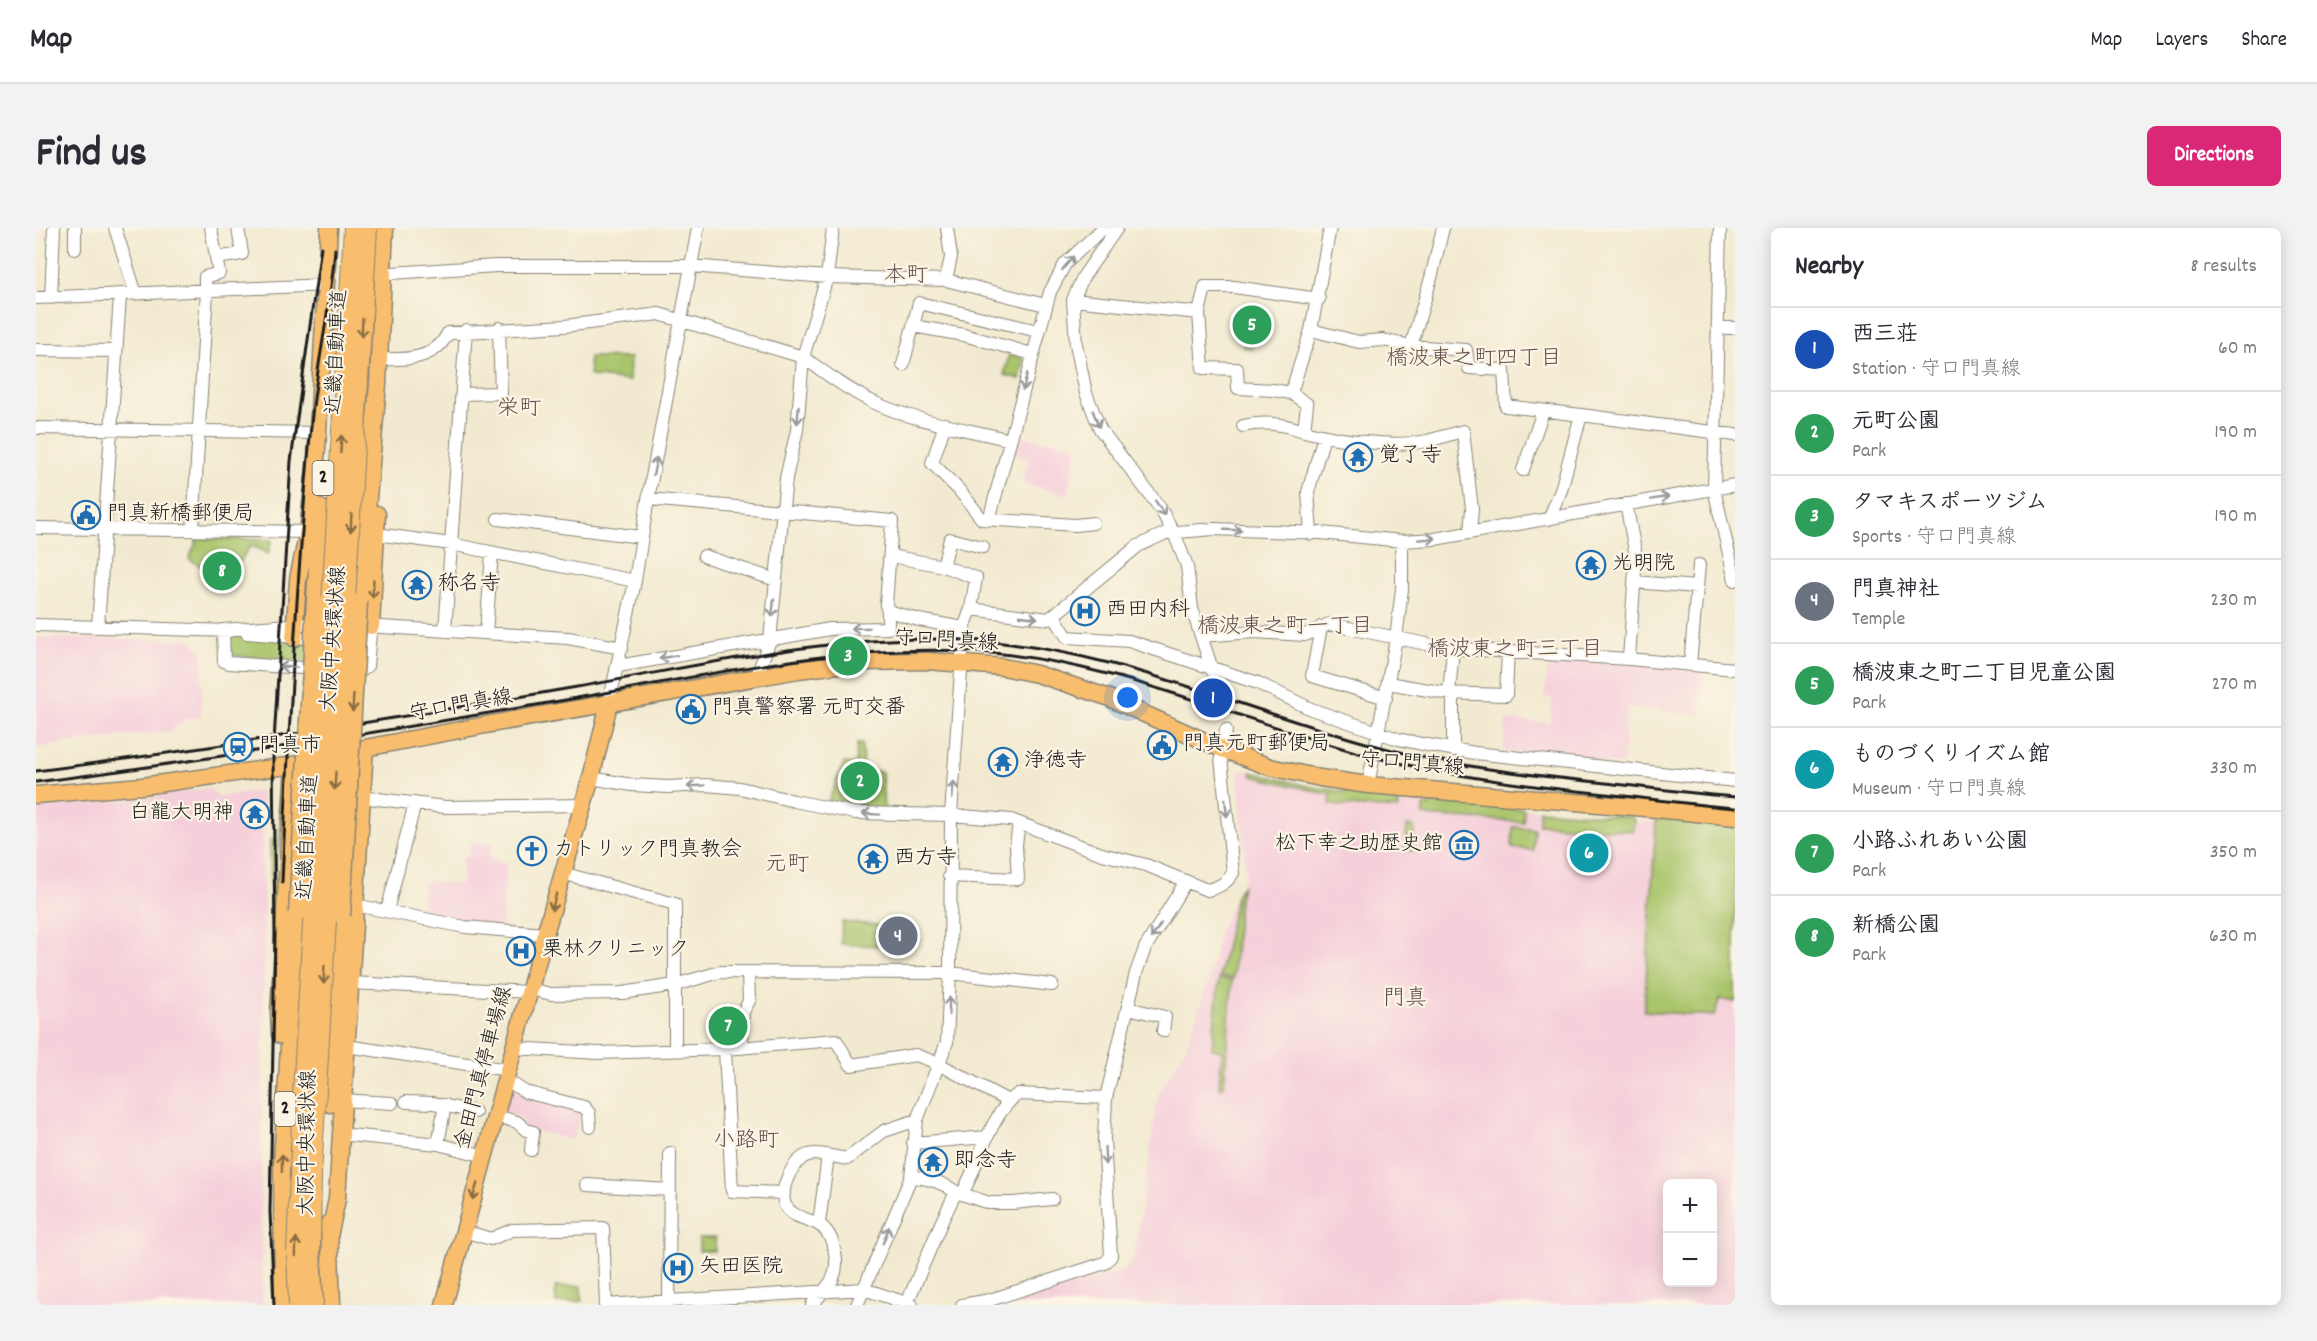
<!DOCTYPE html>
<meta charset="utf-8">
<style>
:root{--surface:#fff;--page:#f2f2f3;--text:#2b2b33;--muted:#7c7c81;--line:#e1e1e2;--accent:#db2777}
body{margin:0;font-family:Dekko,"Klee One",sans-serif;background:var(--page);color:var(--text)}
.controls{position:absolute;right:18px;bottom:18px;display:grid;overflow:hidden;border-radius:9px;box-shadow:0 3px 15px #0003}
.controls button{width:54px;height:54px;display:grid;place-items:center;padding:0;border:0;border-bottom:2px solid var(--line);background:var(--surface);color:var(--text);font:30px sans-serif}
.you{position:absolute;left:1092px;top:470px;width:21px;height:21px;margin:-15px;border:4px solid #fff;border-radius:50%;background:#1a73e8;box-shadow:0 0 0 9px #1a73e833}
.badge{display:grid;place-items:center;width:39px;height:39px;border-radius:50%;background:var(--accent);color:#fff;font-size:20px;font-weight:700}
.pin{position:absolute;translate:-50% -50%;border:3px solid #fff;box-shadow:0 2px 6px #0006}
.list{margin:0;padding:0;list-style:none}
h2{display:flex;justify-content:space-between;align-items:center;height:78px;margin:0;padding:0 24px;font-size:26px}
h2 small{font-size:20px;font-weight:400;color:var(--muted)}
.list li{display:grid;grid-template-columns:39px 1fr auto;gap:18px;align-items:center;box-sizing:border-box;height:84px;padding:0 24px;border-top:2px solid var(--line)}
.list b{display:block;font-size:22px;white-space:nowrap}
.list p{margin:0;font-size:20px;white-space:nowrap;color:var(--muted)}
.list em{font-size:20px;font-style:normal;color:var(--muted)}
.map{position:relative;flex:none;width:1699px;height:1077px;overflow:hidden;border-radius:9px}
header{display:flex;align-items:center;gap:36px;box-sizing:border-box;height:84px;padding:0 30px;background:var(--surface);border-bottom:2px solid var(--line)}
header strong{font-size:28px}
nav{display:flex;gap:33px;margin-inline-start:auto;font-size:21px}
.intro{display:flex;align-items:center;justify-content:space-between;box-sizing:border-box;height:144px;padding:0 36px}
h1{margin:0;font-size:42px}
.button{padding:15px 27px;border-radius:9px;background:var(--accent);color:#fff;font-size:21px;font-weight:700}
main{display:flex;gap:36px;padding:0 36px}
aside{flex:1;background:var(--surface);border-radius:9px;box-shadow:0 3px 15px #0003}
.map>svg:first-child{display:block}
.built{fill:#f5cfda;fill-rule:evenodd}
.green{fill:#a9c46a;stroke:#627043;stroke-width:1.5}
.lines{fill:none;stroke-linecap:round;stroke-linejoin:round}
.minor-casing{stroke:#878376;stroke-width:14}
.major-casing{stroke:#878376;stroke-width:19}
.minor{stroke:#fff;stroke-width:12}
.major{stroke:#f9be6d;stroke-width:16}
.rail{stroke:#1c1c1c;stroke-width:3}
.major-bridge-casing{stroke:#878376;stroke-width:19;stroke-linecap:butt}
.highway-bridge-casing{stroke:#878376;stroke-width:20;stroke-linecap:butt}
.major-bridge{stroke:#f9be6d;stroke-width:16}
.highway-bridge{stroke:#f9be6d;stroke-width:18}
.oneway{stroke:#999}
.oneway2{stroke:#8a6d44}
.labels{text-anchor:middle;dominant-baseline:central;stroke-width:4.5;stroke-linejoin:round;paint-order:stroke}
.shield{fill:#fcf5e5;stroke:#5f5d58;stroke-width:1.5}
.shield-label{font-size:20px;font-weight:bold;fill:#1c1c1c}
.street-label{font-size:21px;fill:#1c1c1c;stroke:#fcf5e5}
.poi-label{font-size:21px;fill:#1c1c1c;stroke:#fcf5e5;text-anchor:start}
.neighbourhood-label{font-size:22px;fill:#624f4e;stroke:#fcf5e5}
</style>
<header>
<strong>Map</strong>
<nav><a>Map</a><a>Layers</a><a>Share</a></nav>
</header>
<div class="intro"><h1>Find us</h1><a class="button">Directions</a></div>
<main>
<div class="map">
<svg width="1699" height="1077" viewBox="0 0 1699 1077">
<rect width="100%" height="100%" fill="#fcf5e5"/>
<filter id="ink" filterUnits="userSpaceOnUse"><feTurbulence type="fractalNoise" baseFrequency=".0167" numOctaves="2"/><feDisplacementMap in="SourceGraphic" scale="12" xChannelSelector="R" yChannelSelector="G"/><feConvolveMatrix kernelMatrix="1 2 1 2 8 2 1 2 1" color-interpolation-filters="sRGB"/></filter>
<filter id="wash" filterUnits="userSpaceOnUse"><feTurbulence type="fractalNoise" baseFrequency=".008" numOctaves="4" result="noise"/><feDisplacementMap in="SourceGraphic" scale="24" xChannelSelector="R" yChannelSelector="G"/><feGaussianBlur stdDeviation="1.35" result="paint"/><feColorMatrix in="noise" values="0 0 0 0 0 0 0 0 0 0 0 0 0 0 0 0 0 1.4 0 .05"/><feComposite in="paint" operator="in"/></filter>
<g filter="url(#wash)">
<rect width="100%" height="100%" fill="#f2ead0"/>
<path class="built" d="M979 207 1041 218 1032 267 986 255 993 232 973 225Z
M0 409 155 412 167 425 165 489 151 491 134 503 44 513 0 520Z
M1512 429 1667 443 1664 486 1591 480 1587 537 1468 524 1470 492 1514 495 1516 470H1509Z
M1202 541 1285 562 1594 590 1598 594H1620L1625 591 1699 598V1077H977L1088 1042 1095 1034 1099 1023 1122 866 1150 819 1172 754 1183 703 1210 647ZM1632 956H1676V1054H1632Z
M173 560 183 569 222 563 226 568 228 735 225 977 227 1077H0V580L103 571Z
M457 615 453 630 470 636 466 702 383 687 388 653 426 656V629H434L433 616Z
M472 858 545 882 537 912 491 901 485 894 486 889 464 885Z"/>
<path class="green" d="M1210 87 1223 88 1222 107 1216 120 1207 119Z
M973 127 986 130 988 133 984 151 968 147Z
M553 129 594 130 593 153 554 148Z
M162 310 236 312 232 326 219 319H213L192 355 153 331Z
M195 407 324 418 322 437 201 428C192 424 191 420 192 411Z
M821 516H826L827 541 846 544 848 583 792 574 808 535 820 536Z
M1215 544 1276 559 1360 571V576H1363V581L1294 577 1295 567 1216 548Z
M244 556 252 557 244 627Z
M1394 573 1488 581 1487 594 1388 588V578H1393Z
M1503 582 1595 589 1598 592 1597 603 1503 596Z
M1625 591 1699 598V774L1684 771 1678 788 1608 783 1620 594Z
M1371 598 1378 599 1377 623 1369 622Z
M1477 599 1498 601 1497 622 1476 620Z
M234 612H240L239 689 236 690Z
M1207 656 1203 670 1197 751 1184 748V746L1200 667Z
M806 694 842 697 841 718 805 716Z
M1183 750 1196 753 1188 859H1183L1186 823 1176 821Z
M685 785 700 786 699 810 696 816H684Z
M663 1010H679V1023H663Z
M545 1058 546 1073 520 1075 519 1059Z"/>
</g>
<g filter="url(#ink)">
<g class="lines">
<g class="minor-casing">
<path id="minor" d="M79 0 100 66
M1081 0 1047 49 1037 72 1040 116 1050 165 1064 201 1124 280 1138 305 1151 338 1156 381 1177 444
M1294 0 1275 102 1255 165 1271 176 1268 203C1303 212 1355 220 1391 213 1403 210 1415 206 1427 203L1436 281 1434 305
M1684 0 1678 261 1699 352
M39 21V0
M180 30 206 26 202 0
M356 45 460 38H655L791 49 910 52 1009 77
M910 52 915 29 911 0
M169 62V49L183 45 175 0
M0 70 290 57
M15 70 18 0
M1037 72 1163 85
M877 98 928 107 996 126
M1682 100H1699
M1275 102 1323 114 1347 112 1375 118 1430 122 1433 140 1468 142 1470 178 1545 187
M1375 118 1395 50 1407 0
M0 122 80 123
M342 131C370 132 399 132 412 105L529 98 623 86 767 129C789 145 812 162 837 174 876 193 931 201 974 212
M867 137 883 75 1002 103
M1255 165 1237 162 1202 160 1201 141 1167 140 1163 85 1169 59H1198L1283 71
M427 166 465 165 463 100
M909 196 896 235 923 262 946 291 1040 297 1057 295
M1207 198C1228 193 1248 196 1268 203
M0 200 281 205
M1487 242 1507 183
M612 271 856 293 850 377 852 383
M1590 276 1600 328 1593 431
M462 291 605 309
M1513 291 1525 262 1545 187 1699 207
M953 292 1014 64 1029 36 1067 0
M0 300 272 304
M157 302 171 62
M340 306 415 316 599 353
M1275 306 1272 264 1288 208
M668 328 740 352
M907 338 914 311 947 319
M1598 354 1661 359
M935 381 1013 391 1102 318 1130 305 1178 301 1285 305 1366 313 1399 311 1699 257
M1018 388 1031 409 1093 413 1222 455 1275 481 1362 511 1386 516 1439 525 1699 553
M0 397 194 403
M328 398 532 410 586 420
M62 399 84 68
M1285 399 1276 448 1350 470
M187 402 266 396
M187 402 188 433 193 435 281 441
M409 403 430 102
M211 405 283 411
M450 405 456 325
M1165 408 1218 404 1269 407 1293 396 1410 420 1593 431 1699 441
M313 412 332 413
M1654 437 1663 337
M582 438 794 401 852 400V383L883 392 928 400
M313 443H325L331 438 334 406
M720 450 734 412 750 250 761 202 767 129 791 49 797 0
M1352 455 1409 465 1470 467 1472 424
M1413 465 1417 421
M573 476 599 353 612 271 662 0
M1417 522V465
M555 550 596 557 632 559 670 557 704 560 758 573 819 585 915 587 975 592 1066 626 1110 637 1171 662C1182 660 1191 655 1197 645L1185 530 1190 502
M1332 557 1360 411 1366 361V313
M325 569 409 579 547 577
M526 645 639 676V821
M913 648 982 651 980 617 983 595
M319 677 429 699 509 706
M351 683 379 575
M315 755 493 764
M494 761 515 766 586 765 639 757 684 744 914 745 1016 757
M1092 780 1129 789 1127 803
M310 818 472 842
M478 820 562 825 689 821 800 812 815 837 880 827 901 835 972 873
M706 820 707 784 713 773 712 746
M689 821 696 963 748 965
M469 851 489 864 548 879 553 885 554 899
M305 872 356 875
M370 874 397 875 439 884
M460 888 481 894 490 902 497 904 495 922
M303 906 402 916 449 928
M877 915 951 909
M402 916 409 877
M875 949C893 950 906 954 920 964
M551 957 634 962
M926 966 953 975H977L1016 971
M783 995 792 928
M428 1003 455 1011 476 1002 567 1000 570 1077
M633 1073 634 925
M871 1075 906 993 920 964 926 966C943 936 954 885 982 866L1070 870
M569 1077 828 1061 876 1077
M776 1077C782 1069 791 1061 796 1052 805 1035 798 1003 780 995 770 990 755 989 749 977 746 969 748 958 751 951 766 917 780 926 811 931L848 903 881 892
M821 1077 875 949 881 892 911 814 914 745 915 587 928 400 935 381 940 350 907 338 855 328
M926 1077 954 1072 1069 1035 1075 1028 1068 912 1070 870 1100 745 1109 720 1150 653"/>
</g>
<g class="major-casing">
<path id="major" d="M296 129 310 96
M279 372 285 280
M323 374 342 156 349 0
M335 398 341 286
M258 410 262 351 272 304 281 221 293 0
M0 567 106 558 258 537 329 520 455 496 762 442 827 434 891 433 967 439 1001 446 1071 469 1186 521 1234 539 1284 550 1332 557 1610 580 1699 589
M244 807 243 784 258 537
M294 876 306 688
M293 995 296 1077
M294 1004 301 971 329 520
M247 1077 246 934 261 685
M408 1077 509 706 555 550 573 476"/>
</g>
<use href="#minor" class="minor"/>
<use href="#major" class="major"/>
<path class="rail" d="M0 543C181 520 361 490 541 459 669 437 797 405 928 412 1068 418 1197 478 1330 515 1406 537 1483 546 1561 554 1607 559 1653 565 1699 569
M0 554C181 531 361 501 541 470 669 448 797 417 928 423 1068 429 1196 490 1330 527 1406 547 1483 557 1561 565 1607 570 1653 576 1699 580
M246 654C253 499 261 342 276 187 282 131 295 77 299 21
M238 1077 234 984 239 706 237 530 255 233 285 19"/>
<g class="major-bridge-casing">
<path id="major-bridge" d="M261 685 279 372
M306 688 323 374"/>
</g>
<g class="highway-bridge-casing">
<path id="highway-bridge" d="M262 1077 260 1025 266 866 317 0
M278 1077 275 1024 276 946 332 0"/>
</g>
<use href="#major-bridge" class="major-bridge"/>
<use href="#highway-bridge" class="highway-bridge"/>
</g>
<defs><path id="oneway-shaft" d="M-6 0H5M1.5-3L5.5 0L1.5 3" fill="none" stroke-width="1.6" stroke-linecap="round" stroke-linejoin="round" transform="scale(1.5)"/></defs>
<g class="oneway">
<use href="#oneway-shaft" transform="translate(1032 35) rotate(-50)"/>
<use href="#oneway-shaft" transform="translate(989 154) rotate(104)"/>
<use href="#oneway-shaft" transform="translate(762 187) rotate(94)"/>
<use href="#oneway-shaft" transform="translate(1060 191) rotate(69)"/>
<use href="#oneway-shaft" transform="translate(619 238) rotate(-78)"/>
<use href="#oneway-shaft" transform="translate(1624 270) rotate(-10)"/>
<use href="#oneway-shaft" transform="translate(1124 280) rotate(57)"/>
<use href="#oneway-shaft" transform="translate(1197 302) rotate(2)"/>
<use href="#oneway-shaft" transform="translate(1391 311) rotate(-4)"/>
<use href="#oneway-shaft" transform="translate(737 380) rotate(96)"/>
<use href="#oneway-shaft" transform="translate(993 389) rotate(8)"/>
<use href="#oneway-shaft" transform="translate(824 400) rotate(179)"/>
<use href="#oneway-shaft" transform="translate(632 429) rotate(169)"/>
<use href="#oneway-shaft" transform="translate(252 439) rotate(-177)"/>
<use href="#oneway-shaft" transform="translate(660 558) rotate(176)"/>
<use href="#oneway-shaft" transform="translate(917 562) rotate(-85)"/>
<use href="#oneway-shaft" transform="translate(1190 580) rotate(84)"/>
<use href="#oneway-shaft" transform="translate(835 586) rotate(-176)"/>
<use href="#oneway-shaft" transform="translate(1120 703) rotate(123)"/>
<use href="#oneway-shaft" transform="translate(913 778) rotate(-88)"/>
<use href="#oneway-shaft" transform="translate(1069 928) rotate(87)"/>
<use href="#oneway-shaft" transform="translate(850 1007) rotate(-69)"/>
</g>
<g class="oneway2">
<use href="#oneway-shaft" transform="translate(326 100) rotate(93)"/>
<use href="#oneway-shaft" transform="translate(305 216) rotate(-87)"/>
<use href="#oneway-shaft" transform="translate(315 295) rotate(93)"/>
<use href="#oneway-shaft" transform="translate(337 361) rotate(93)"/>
<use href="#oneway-shaft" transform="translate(317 475) rotate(93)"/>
<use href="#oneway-shaft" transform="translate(299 553) rotate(93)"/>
<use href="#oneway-shaft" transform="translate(518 674) rotate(106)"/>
<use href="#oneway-shaft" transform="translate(288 747) rotate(93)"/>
<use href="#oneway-shaft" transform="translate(246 935) rotate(-89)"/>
<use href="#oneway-shaft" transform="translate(439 963) rotate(106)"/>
<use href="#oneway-shaft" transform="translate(260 1019) rotate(-89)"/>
</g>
</g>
<defs>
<g id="temple-ring" transform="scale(1.5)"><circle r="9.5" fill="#fcf5e5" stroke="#1f6fb2" stroke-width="1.5"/><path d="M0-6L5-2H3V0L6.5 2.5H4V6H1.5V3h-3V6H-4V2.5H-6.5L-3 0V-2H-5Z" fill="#1f6fb2"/></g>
<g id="civic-ring" transform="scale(1.5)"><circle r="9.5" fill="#fcf5e5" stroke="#1f6fb2" stroke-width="1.5"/><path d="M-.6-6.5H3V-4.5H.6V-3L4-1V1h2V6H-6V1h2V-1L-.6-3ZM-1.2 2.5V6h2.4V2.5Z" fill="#1f6fb2"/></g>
<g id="hospital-ring" transform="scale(1.5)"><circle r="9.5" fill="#fcf5e5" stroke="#1f6fb2" stroke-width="1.5"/><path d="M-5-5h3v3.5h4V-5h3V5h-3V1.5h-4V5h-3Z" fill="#1f6fb2"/></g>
<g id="station-ring" transform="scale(1.5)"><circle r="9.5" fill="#fcf5e5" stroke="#1f6fb2" stroke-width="1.5"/><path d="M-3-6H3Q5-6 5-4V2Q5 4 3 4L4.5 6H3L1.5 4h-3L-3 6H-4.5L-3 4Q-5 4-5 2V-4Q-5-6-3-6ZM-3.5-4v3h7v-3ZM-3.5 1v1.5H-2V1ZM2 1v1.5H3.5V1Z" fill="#1f6fb2"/></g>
<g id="museum-ring" transform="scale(1.5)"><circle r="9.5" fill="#fcf5e5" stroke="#1f6fb2" stroke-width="1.5"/><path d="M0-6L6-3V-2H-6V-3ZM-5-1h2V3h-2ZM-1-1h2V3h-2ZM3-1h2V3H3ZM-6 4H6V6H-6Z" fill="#1f6fb2"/></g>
<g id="church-ring" transform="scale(1.5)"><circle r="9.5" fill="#fcf5e5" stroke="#1f6fb2" stroke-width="1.5"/><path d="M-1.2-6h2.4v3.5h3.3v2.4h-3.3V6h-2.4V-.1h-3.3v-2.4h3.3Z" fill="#1f6fb2"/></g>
</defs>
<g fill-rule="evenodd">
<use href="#temple-ring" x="1322" y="229"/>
<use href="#civic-ring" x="50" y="287"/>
<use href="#temple-ring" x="1555" y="337"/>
<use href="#temple-ring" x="381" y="357"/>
<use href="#hospital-ring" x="1049" y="383"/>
<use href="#civic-ring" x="655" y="481"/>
<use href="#civic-ring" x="1126" y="517"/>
<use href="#station-ring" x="202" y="519"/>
<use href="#temple-ring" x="967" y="534"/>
<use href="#temple-ring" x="219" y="586"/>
<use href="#museum-ring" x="1428" y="617"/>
<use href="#church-ring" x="496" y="623"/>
<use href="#temple-ring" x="837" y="631"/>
<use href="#hospital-ring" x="485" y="723"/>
<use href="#temple-ring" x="897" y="934"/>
<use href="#hospital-ring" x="642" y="1040"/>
</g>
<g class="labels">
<g class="shield">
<rect x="276.5" y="233" width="21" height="34" rx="4.5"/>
<rect x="238.5" y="864" width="21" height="34" rx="4.5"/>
</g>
<g class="shield-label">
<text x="287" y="250">2</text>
<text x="249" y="881">2</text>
</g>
<g class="street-label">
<text transform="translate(302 124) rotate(-87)">近畿自動車道</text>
<text transform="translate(299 411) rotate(-86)">大阪中央環状線</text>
<text transform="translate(910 414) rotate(3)">守口門真線</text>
<text transform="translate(425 479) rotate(-10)">守口門真線</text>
<text transform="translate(1376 537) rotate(5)">守口門真線</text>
<text transform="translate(273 609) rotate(-87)">近畿自動車道</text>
<text transform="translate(449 840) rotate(-75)">金田門真停車場線</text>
<text transform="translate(273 915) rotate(-89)">大阪中央環状線</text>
</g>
<g class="poi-label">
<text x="1343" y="229">覚了寺</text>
<text x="71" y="287">門真新橋郵便局</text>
<text x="1576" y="337">光明院</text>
<text x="402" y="357">称名寺</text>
<text x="1070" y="383">西田内科</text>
<text x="676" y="481">門真警察署 元町交番</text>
<text x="1147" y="517">門真元町郵便局</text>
<text x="223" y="519">門真市</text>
<text x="988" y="534">浄徳寺</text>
<text x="198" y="586" text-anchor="end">白龍大明神</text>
<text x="1407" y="617" text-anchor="end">松下幸之助歴史館</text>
<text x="517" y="623">カトリック門真教会</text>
<text x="858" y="631">西方寺</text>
<text x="506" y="723">栗林クリニック</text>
<text x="918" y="934">即念寺</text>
<text x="663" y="1040">矢田医院</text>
</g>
<g class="neighbourhood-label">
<text x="870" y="48">本町</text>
<text x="1438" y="131">橋波東之町四丁目</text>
<text x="483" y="181">栄町</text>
<text x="1249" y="399">橋波東之町一丁目</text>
<text x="1479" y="422">橋波東之町三丁目</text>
<text x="751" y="637">元町</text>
<text x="1369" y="771">門真</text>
<text x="710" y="913">小路町</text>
</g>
</g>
</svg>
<div class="controls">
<button>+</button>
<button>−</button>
</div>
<div class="you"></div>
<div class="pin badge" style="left:1177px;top:470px;background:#1a4fb4">1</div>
<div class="pin badge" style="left:824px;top:553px;background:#2e9e5b">2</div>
<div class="pin badge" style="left:812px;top:428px;background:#2e9e5b">3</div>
<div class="pin badge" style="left:862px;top:708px;background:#6b7280">4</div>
<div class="pin badge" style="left:1216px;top:97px;background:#2e9e5b">5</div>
<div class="pin badge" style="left:1553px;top:625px;background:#0f9aa8">6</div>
<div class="pin badge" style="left:692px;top:798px;background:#2e9e5b">7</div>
<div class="pin badge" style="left:186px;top:343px;background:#2e9e5b">8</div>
</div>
<aside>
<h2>Nearby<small>8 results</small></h2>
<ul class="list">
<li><span class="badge" style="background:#1a4fb4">1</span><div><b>西三荘</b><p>Station · 守口門真線</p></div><em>60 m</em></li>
<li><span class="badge" style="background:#2e9e5b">2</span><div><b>元町公園</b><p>Park</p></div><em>190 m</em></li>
<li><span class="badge" style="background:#2e9e5b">3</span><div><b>タマキスポーツジム</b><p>Sports · 守口門真線</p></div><em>190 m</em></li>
<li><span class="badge" style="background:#6b7280">4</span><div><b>門真神社</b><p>Temple</p></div><em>230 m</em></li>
<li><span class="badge" style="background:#2e9e5b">5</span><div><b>橋波東之町二丁目児童公園</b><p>Park</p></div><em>270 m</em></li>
<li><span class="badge" style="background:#0f9aa8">6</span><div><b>ものづくりイズム館</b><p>Museum · 守口門真線</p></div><em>330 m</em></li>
<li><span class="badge" style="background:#2e9e5b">7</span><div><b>小路ふれあい公園</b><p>Park</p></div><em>350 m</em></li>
<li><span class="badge" style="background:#2e9e5b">8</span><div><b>新橋公園</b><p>Park</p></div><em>630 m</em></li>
</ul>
</aside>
</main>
